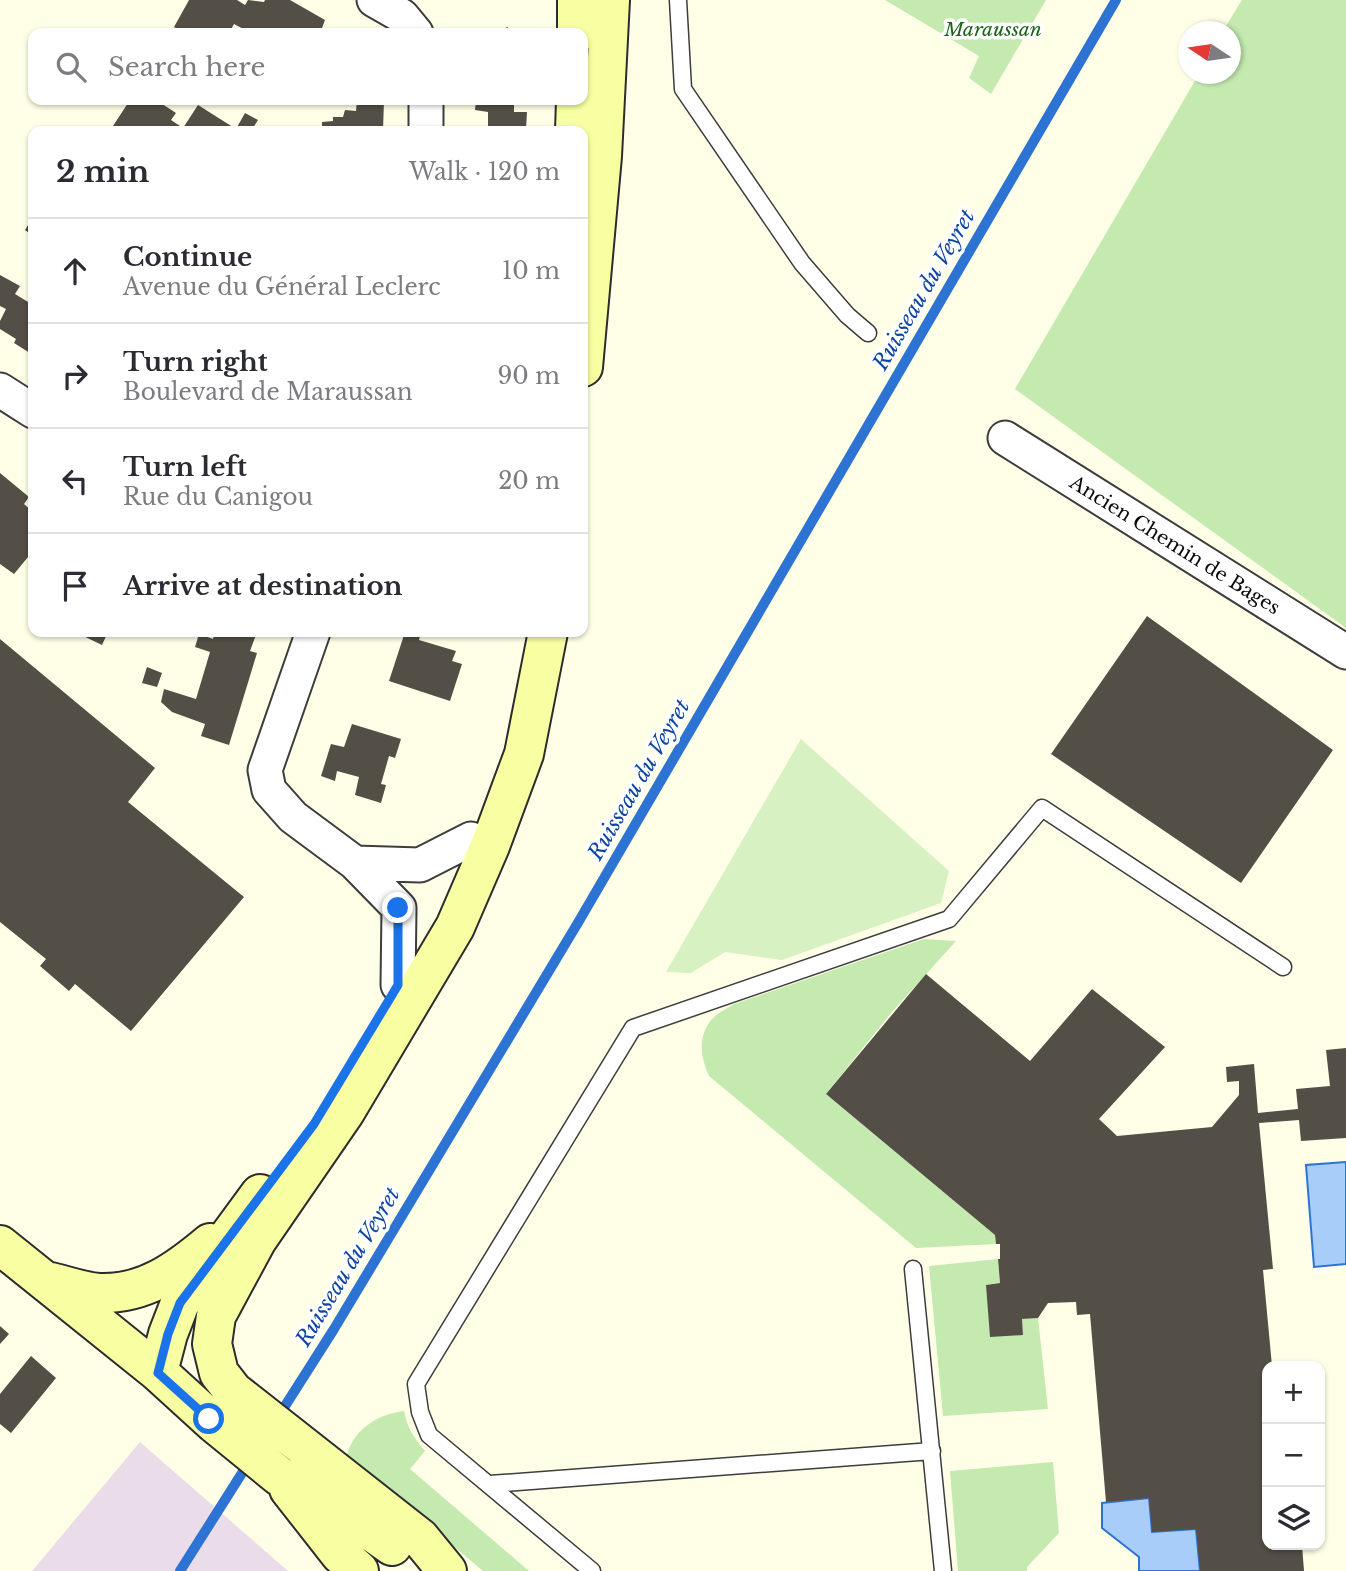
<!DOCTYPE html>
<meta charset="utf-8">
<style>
:root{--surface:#fff;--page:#f7f7f7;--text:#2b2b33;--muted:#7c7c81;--line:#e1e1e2}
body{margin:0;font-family:"Libre Baskerville",serif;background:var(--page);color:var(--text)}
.controls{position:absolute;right:21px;bottom:21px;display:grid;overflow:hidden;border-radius:14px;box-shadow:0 2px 5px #0004}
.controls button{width:63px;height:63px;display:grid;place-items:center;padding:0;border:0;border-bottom:2px solid var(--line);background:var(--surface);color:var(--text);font:35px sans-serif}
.compass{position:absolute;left:1178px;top:21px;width:63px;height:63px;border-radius:50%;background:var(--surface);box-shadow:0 2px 5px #0004;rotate:283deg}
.stop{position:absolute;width:21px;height:21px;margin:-16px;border:5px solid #1a73e8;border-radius:50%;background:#fff}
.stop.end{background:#1a73e8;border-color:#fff;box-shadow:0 2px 7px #0008}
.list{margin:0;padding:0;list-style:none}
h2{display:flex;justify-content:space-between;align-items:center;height:91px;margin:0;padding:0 28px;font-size:30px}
h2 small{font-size:23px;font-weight:400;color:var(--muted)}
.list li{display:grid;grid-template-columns:46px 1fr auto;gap:21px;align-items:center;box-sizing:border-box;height:105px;padding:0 28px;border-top:2px solid var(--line)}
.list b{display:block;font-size:26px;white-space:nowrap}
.list p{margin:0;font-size:23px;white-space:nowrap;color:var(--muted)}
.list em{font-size:23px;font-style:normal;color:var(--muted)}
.icon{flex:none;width:38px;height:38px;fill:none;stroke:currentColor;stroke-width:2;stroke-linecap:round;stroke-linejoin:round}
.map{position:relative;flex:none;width:1346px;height:1571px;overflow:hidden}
.search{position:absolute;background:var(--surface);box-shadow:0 2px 5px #0004;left:28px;top:28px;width:560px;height:77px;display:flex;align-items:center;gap:18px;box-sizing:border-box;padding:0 24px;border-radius:14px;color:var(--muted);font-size:26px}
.panel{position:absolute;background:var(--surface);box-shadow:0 2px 5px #0004;left:28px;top:126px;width:560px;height:511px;border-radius:14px}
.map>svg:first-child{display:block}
.industrial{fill:#eadde9}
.green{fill:#c4eab0}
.pitch{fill:#d8f1c2}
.water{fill:#a9cdf9;stroke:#2d73d4;stroke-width:2}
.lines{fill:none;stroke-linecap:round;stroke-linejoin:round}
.stream{stroke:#2d73d4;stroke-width:10}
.building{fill:#534e46}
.lane-casing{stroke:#3d3d3d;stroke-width:19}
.street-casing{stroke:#3d3d3d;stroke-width:37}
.secondary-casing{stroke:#2c2c2c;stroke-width:42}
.lane{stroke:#fff;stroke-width:16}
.street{stroke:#fff;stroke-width:33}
.secondary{stroke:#f8ffa2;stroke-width:38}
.route{stroke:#1a73e8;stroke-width:9}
.labels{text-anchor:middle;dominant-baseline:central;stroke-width:7;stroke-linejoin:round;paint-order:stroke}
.park-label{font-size:19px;font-style:italic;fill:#1a6419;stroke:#fff}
.street-label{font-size:19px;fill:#0a0a0a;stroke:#fff}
.water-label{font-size:21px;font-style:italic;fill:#0f46a1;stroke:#fff}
</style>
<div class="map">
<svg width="1346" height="1571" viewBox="0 0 1346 1571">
<rect width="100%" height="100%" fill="#ffffe7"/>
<path class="industrial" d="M140 1442 288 1571H32Z"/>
<path class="green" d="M885 0H1046L991 94 969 78 979 56Z
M1242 0H1346V628L1015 389 1199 74H1230V32L1223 31Z
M924 939 956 941 891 1013 826 1094 995 1235 996 1244 916 1248 709 1076C700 1056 697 1034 714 1017 719 1012 728 1008 734 1004Z
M998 1259 1000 1283 986 1285 1023 1335 1022 1319 1038 1318 1048 1409 943 1416 929 1266Z
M404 1411C407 1428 414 1438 425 1451L410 1469 529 1571H483L351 1460 347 1455C354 1429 378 1414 404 1411Z
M1053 1462 1059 1533 1027 1567V1571H958L950 1471Z"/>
<path class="pitch" d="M801 739 949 871 941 903 782 960 725 952 691 973 666 972Z"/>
<path class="water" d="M1346 1162V1264L1314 1267 1306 1165Z
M1149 1498 1152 1532 1196 1529 1200 1571H1139V1557L1102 1528V1503Z"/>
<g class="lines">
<path class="stream" d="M278 1417 334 1329 579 921 1116 0
M180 1571 249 1462"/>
</g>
<path class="building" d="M189 0H237L245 5 248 0 264 2 265 0H290L325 20 322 28 331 33H251L234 24 229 33H185L174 27Z
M508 27 509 33H490Z
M130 100H156L176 113 171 120 183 128 198 105 236 129 245 113 258 120 251 131H114L111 129Z
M357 100H384L383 131H322V122L333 121V117H343L345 110 356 111Z
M476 100H514V112H527L526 129 488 128V112L475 110Z
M33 217V236L25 230Z
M0 275 20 286 15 294 33 305V355L14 343 16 339 0 329V321L6 309 0 306Z
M0 473 29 497 24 504 33 512V551L14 574 0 564Z
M1147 616 1333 750 1241 883 1051 754Z
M75 632H108L102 645Z
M215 632H257L250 651 257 653 229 745 201 736 205 724 172 712 161 702 164 689 196 699 210 652 195 647 199 634 213 639Z
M405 632H421L419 640 456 651 452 661 462 664 450 701 389 681Z
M0 639 155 768 128 802 244 897 131 1031 75 984 69 991 40 966 46 959 0 922Z
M147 667 162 673 157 687 142 683Z
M352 724 401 739 395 758 389 756 381 784 386 785 381 803 355 795 359 777 337 771 335 781 321 776 331 744 344 747Z
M926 974 1030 1061 1092 989 1165 1047 1099 1119 1117 1136 1212 1127 1239 1095V1081L1227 1082 1226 1067 1254 1064 1258 1113 1298 1109 1296 1089 1330 1086 1326 1050 1346 1048V1138L1301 1141 1299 1120 1259 1123 1273 1269 1263 1270 1272 1366H1267V1545H1302L1304 1571H1200L1196 1529 1152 1532 1149 1498 1106 1502 1090 1314 1077 1315 1076 1302 1048 1303 1038 1318 1022 1319 1023 1335 990 1337 986 1285 1000 1283 998 1259H1000V1244H996L995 1235 826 1094Z
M0 1326 9 1334 0 1344Z
M31 1356 56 1378 11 1433 0 1424V1394Z"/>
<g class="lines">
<g class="lane-casing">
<path id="lane" d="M678 0 683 89 802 263 847 315 868 333
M913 1269 943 1571
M490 1484 932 1451
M592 1571 429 1435 420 1412 416 1384 633 1028 949 919 1042 808 1283 967"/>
</g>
<g class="street-casing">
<path id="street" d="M374 0 402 16 416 33
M426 100V131
M0 390 33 411
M1005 438 1346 652
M313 632 265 770 269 790 293 817 355 863 399 908 398 985
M355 863 420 865 471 839"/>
</g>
<g class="secondary-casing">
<path id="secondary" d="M577 33V0
M575 131 576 100
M583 367 602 156 610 0
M0 1245 158 1372 214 1423 279 1476 338 1508 392 1546
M51 1282C67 1286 84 1292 99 1293 144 1295 178 1270 210 1243
M158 1372 168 1334 180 1303 260 1194
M289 1489 340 1554 359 1571
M447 1571 420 1538 233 1391 219 1373 212 1344 216 1316 257 1240 345 1112 455 927 490 846 524 754 548 632"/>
</g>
<use href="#lane" class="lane"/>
<use href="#street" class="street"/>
<use href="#secondary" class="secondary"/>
</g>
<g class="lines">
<path class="route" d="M209 1419 158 1373 168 1334 180 1303 314 1124 398 985V908"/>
</g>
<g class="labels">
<g class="park-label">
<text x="993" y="29">Maraussan</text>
</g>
<g class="street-label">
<text transform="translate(1175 545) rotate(32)">Ancien Chemin de Bages</text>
</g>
<g class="water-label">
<text transform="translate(924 290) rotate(-60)">Ruisseau du Veyret</text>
<text transform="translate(639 780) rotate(-60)">Ruisseau du Veyret</text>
<text transform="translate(348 1267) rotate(-59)">Ruisseau du Veyret</text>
</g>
</g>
</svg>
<div class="controls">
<button>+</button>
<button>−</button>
<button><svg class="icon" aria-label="layers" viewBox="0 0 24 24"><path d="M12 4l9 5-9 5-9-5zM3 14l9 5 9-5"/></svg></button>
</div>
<svg class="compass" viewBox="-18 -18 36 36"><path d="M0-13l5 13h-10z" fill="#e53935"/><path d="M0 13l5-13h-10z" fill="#7c7c81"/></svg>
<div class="stop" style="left:209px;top:1419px"></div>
<div class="stop end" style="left:398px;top:908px"></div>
<div class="search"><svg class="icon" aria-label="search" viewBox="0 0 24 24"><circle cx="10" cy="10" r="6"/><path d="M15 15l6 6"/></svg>Search here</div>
<section class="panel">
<h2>2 min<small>Walk · 120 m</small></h2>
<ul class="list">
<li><svg class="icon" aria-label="ahead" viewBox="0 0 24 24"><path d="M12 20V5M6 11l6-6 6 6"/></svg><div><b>Continue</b><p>Avenue du Général Leclerc</p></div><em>10 m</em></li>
<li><svg class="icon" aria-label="right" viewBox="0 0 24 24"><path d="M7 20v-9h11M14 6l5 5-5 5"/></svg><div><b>Turn right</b><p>Boulevard de Maraussan</p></div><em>90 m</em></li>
<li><svg class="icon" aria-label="left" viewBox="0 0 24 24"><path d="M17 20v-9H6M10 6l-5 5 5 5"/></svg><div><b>Turn left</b><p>Rue du Canigou</p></div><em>20 m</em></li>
<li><svg class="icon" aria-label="arrive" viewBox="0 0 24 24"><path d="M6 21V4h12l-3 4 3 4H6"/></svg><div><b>Arrive at destination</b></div></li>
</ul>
</section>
</div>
